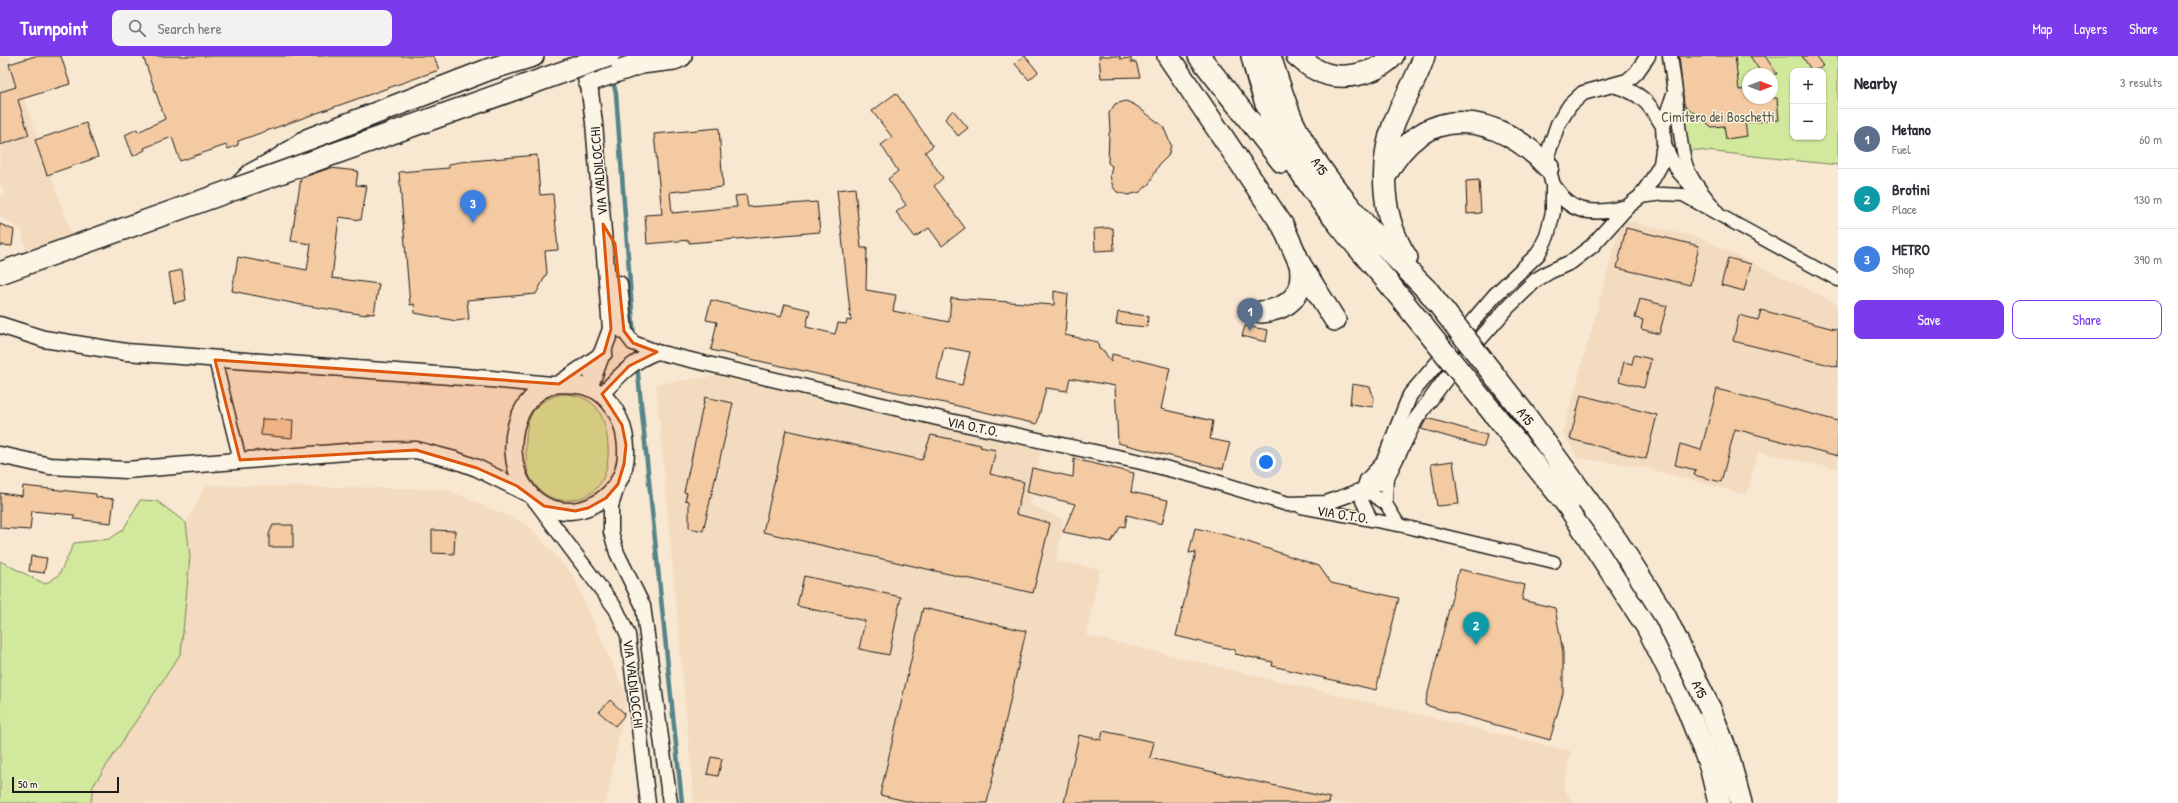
<!DOCTYPE html>
<meta charset="utf-8">
<style>
:root{--surface:#fff;--page:#f2f2f3;--text:#2b2b33;--muted:#7c7c81;--line:#e1e1e2;--accent:#7c3aed}
body{margin:0;font-family:"Patrick Hand",sans-serif;background:var(--page);color:var(--text)}
.controls{position:absolute;right:12px;top:12px;display:grid;overflow:hidden;border-radius:8px;box-shadow:0 1px 3px #0004}
.controls button{width:36px;height:36px;display:grid;place-items:center;padding:0;border:0;border-bottom:1px solid var(--line);background:var(--surface);color:var(--text);font:20px sans-serif}
.compass{position:absolute;left:1742px;top:12px;width:36px;height:36px;border-radius:50%;background:var(--surface);box-shadow:0 1px 3px #0004;rotate:90deg}
.scale{position:absolute;left:12px;bottom:10px;width:107px;box-sizing:border-box;padding-left:4px;border:2px solid #1c1c1c;border-top:0;font-size:11px;line-height:14px;white-space:nowrap;color:#1c1c1c;-webkit-text-stroke:3px #fcf5e5;paint-order:stroke}
.you{position:absolute;left:1266px;top:406px;width:14px;height:14px;margin:-10px;border:3px solid #fff;border-radius:50%;background:#1a73e8;box-shadow:0 0 0 6px #1a73e833}
.badge{display:grid;place-items:center;width:26px;height:26px;border-radius:50%;background:var(--accent);color:#fff;font-size:13px;font-weight:700}
.pin{position:absolute;translate:-50% -33px;filter:drop-shadow(0 1px 2px #0008)}
.pin::after{content:'';position:absolute;top:21px;width:14px;height:12px;background:inherit;clip-path:polygon(0 0,100% 0,50% 100%)}
.list{margin:0;padding:0;list-style:none}
h2{display:flex;justify-content:space-between;align-items:center;height:52px;margin:0;padding:0 16px;font-size:17px}
h2 small{font-size:13px;font-weight:400;color:var(--muted)}
.list li{display:grid;grid-template-columns:26px 1fr auto;gap:12px;align-items:center;box-sizing:border-box;height:60px;padding:0 16px;border-top:1px solid var(--line)}
.list b{display:block;font-size:15px;white-space:nowrap}
.list p{margin:0;font-size:13px;white-space:nowrap;color:var(--muted)}
.list em{font-size:13px;font-style:normal;color:var(--muted)}
.actions{display:flex;gap:8px;padding:12px 16px}
.actions a{flex:1;padding:9px 0;border:1px solid var(--accent);border-radius:8px;text-align:center;font-size:14px;color:var(--accent)}
.actions .main{background:var(--accent);color:#fff}
.icon{flex:none;width:22px;height:22px;fill:none;stroke:currentColor;stroke-width:2;stroke-linecap:round;stroke-linejoin:round}
.map{position:relative;flex:none;width:1838px;height:747px;overflow:hidden}
header{display:flex;align-items:center;gap:24px;box-sizing:border-box;height:56px;padding:0 20px;background:var(--accent);color:#fff}
header strong{font-size:19px}
nav{display:flex;gap:22px;margin-inline-start:auto;font-size:14px}
.search{width:280px;height:36px;background:var(--page);display:flex;align-items:center;gap:10px;box-sizing:border-box;padding:0 14px;border-radius:8px;color:var(--muted);font-size:15px}
main{display:flex}
aside{flex:1;background:var(--surface)}
.map>svg:first-child{display:block}
.built{fill:#f3dbc0}
.green{fill:#d2e89d;stroke:#77825c;fill-rule:evenodd}
.lines{fill:none;stroke-linecap:round;stroke-linejoin:round}
.stream{stroke:#54848a;stroke-width:4.5}
.building{fill:#f3caa2;stroke:#1c1c1c;fill-rule:evenodd}
.minor-casing{stroke:#1c1c1c;stroke-width:15}
.tertiary-casing{stroke:#1c1c1c;stroke-width:17}
.secondary-casing{stroke:#1c1c1c;stroke-width:19}
.motorway-casing{stroke:#1c1c1c;stroke-width:24}
.minor{stroke:#fcf5e5;stroke-width:12}
.tertiary{stroke:#fcf5e5;stroke-width:14}
.secondary{stroke:#fcf5e5;stroke-width:16}
.motorway{stroke:#fcf5e5;stroke-width:21}
.motorway-bridge-casing{stroke:#1c1c1c;stroke-width:24;stroke-linecap:butt}
.motorway-bridge{stroke:#fcf5e5;stroke-width:21}
.marked{fill:#de560d;fill-opacity:0.2;stroke:#de560d;stroke-width:3;stroke-linejoin:round}
.labels{text-anchor:middle;dominant-baseline:central;stroke-width:3;stroke-linejoin:round;paint-order:stroke}
.park-label{font-size:14px;fill:#535943;stroke:#fcf5e5}
.street-label{font-size:14px;fill:#1c1c1c;stroke:#fcf5e5}
</style>
<header>
<strong>Turnpoint</strong>
<div class="search"><svg class="icon" aria-label="search" viewBox="0 0 24 24"><circle cx="10" cy="10" r="6"/><path d="M15 15l6 6"/></svg>Search here</div>
<nav><a>Map</a><a>Layers</a><a>Share</a></nav>
</header>
<main>
<div class="map">
<svg width="1838" height="747" viewBox="0 0 1838 747">
<rect width="100%" height="100%" fill="#f9e8d1"/>
<filter id="ink" filterUnits="userSpaceOnUse"><feTurbulence type="fractalNoise" baseFrequency=".025" numOctaves="2"/><feDisplacementMap in="SourceGraphic" scale="8" xChannelSelector="R" yChannelSelector="G"/><feConvolveMatrix kernelMatrix="1 2 1 2 8 2 1 2 1" color-interpolation-filters="sRGB"/></filter>
<g filter="url(#ink)">
<path class="built" d="M0 0H9L77 193 28 207 22 174 3 163 0 158V139L5 137 0 128Z
M1622 163 1703 183 1838 248V413L1758 396 1747 439 1642 411 1577 402 1563 377Z
M724 319 1041 394 1030 448 1064 464 1056 505 1100 513 1086 579 1571 695 1564 731 1572 747H694L656 328Z
M206 429 446 433 528 469 573 519 627 641 606 747H91L93 730 190 500 186 467Z"/>
<path class="green" d="M1676 0H1838V109L1696 94 1687 96ZM1793 15H1823V81H1793ZM1748 18H1772V42H1748Z
M562 338C596 339 605 357 608 389 610 421 597 446 561 444 548 443 536 433 530 421 526 413 526 404 526 395 525 364 530 346 562 338Z
M140 444 157 445 186 467 190 500 181 597 93 730 91 747H0V505L45 528 59 519 74 487 109 483 123 474Z"/>
<g class="lines">
<path class="stream" d="M613 25 616 38 634 282
M635 289 682 747"/>
</g>
<path class="building" d="M35 0H61L70 28 18 44 29 79 0 89V36L16 31 9 8Z
M143 0H434L439 14 238 85V89L228 93 226 89 180 105 172 81 144 92 145 94 133 100 125 79 137 73 138 76 165 63Z
M1023 0H1025L1038 16 1029 24 1015 8Z
M1099 0H1120V3L1131 2V6H1136L1140 21 1101 22Z
M1679 0H1735L1739 34 1748 33V42H1777L1779 64 1745 67 1747 80 1726 83 1724 70 1712 71 1684 49Z
M1750 0H1765L1777 18H1762Z
M1802 0H1816L1823 10 1812 15Z
M896 37 933 90 925 96 943 122 934 130 965 172 942 190 929 172 915 181 896 156 906 149 888 123 898 115 881 89 892 81 872 55Z
M1126 45 1135 49 1163 70 1171 89 1168 100 1159 109 1149 128 1140 136 1128 139 1117 136 1113 131 1110 120 1112 110 1108 107 1109 77 1110 76 1109 57 1115 48Z
M953 54 968 72 958 80 945 63Z
M86 67 98 101 47 119 35 84Z
M719 72 723 131 670 136 672 157 737 151 735 140 746 139 748 151 817 146 820 176 689 187V184L647 188 645 159 662 158 654 78Z
M537 99 540 139 553 138 558 194 545 195 547 217 536 238 467 244 469 263 456 265 415 257 414 248 410 249 399 116 449 112V108L460 106Z
M330 112 358 115 356 129 367 130 361 164 339 161 332 222 379 228 374 258 367 257 366 259 302 249 232 235 238 201 307 214 311 188 291 185 301 122Z
M1479 124 1481 157 1467 158 1466 125Z
M855 132 861 192H867L866 234 896 239 893 255 949 266 951 242 1054 249V235L1068 238 1065 279 1098 286 1099 293 1104 295 1111 306 1112 298 1170 312 1161 353 1213 365 1210 383 1230 387 1223 413 1118 387 1115 330 1070 322 1067 335 1046 332 1037 368 711 294 717 266 706 264 711 244 781 261 785 248 810 254 806 271 835 278 838 267 846 268 847 264 851 265 837 134ZM944 291 970 296 962 329 937 323Z
M0 168 14 174 12 190 0 189Z
M1104 172H1113L1114 194 1095 195 1094 173Z
M1626 172 1699 190 1690 229 1617 212Z
M1728 202 1751 208 1744 235 1721 229Z
M182 214 186 244 174 247 169 217Z
M1640 243 1667 250 1659 278 1641 273 1643 264 1635 262Z
M1761 254 1838 274V311L1733 285 1739 259 1758 264Z
M1118 256 1148 260 1147 271 1116 268Z
M1245 270 1268 274 1266 286 1242 280Z
M1634 299 1651 303 1644 332 1619 325 1624 306 1632 308Z
M1352 328 1370 331 1374 342 1373 351 1350 348Z
M1717 333 1838 365V400L1735 373 1721 426 1694 419 1696 414 1675 409 1680 388 1701 394Z
M1581 339 1657 359 1646 403 1570 383Z
M705 341 733 347 703 475 689 472V445L685 444 687 437 684 436Z
M1427 362 1487 379 1484 391 1421 373Z
M262 363 293 364 292 382 261 379Z
M786 374 922 404 931 379 981 389 980 391 996 394 990 418 1024 426 1016 458 1050 467 1033 537 763 476Z
M1074 403 1134 417 1131 436 1168 444 1162 468 1127 459 1125 471 1121 470 1111 486 1063 476 1075 448 1027 436 1032 412 1073 421Z
M1453 405 1459 448 1437 450 1431 408Z
M23 430 96 438V441L114 443 111 467 74 463V459L32 455 30 474 0 472V437L22 440Z
M273 469H293V491H269V478Z
M1195 472 1230 480 1319 510 1331 527 1399 542 1376 634 1272 610 1273 606 1235 598V594L1176 580 1196 496 1189 497Z
M432 474 455 475 454 498 432 497Z
M31 500 47 502 44 517 29 515Z
M1459 513 1525 529 1522 544 1555 552 1563 596V637L1550 684 1425 649Z
M804 520 901 541 889 599 859 593 865 565 797 550Z
M923 552 1026 575 987 747H915L880 739Z
M610 644 624 657 623 661 615 670 599 656Z
M1103 675 1154 686 1150 702 1330 742 1329 747H1064L1079 679 1101 684Z
M711 701 722 703 718 720 707 718Z"/>
<g class="lines">
<g class="minor-casing">
<path id="minor" d="M1675 35C1679 60 1679 88 1687 111 1693 128 1707 141 1717 155
M1664 87 1678 116 1696 136
M1640 141 1663 138 1683 139 1838 224
M215 304 240 404
M1386 448 1387 421
M1301 451 1399 469 1554 506
M1371 463 1362 445 1364 433 1386 448 1399 469"/>
</g>
<g class="tertiary-casing">
<path id="tertiary" d="M1613 29C1641 37 1648 45 1663 70
M1553 129C1558 135 1562 141 1567 146 1583 160 1608 156 1627 151
M624 275 633 287 657 296 950 365 1141 406 1196 420 1288 448 1326 447 1379 428 1387 421 1416 363 1447 321 1508 251 1536 224 1549 216 1571 206 1592 190 1627 151 1640 141 1652 124 1661 108 1664 87 1663 70 1675 35 1670 0
M602 338C620 319 631 306 657 296
M618 428 611 450V476L617 497 643 550 670 747
M1364 433 1367 424 1383 407 1410 339 1495 239 1538 198 1547 180 1553 156V129L1548 111V97L1558 68 1570 49 1583 37 1627 25 1636 17 1648 0
M534 443 616 553 628 579 648 747"/>
</g>
<g class="secondary-casing">
<path id="secondary" d="M587 13 594 67 611 273 589 332
M619 228 624 275
M0 269 44 283 126 296 491 323 551 329
M559 328C574 328 590 329 602 339 627 360 635 406 614 432 603 446 587 454 570 455 498 456 495 338 559 328Z
M559 328 604 297
M0 399 50 410 126 414 358 395 416 394 455 404 477 412 527 437"/>
</g>
<g class="motorway-casing">
<path id="motorway" d="M1168 0 1283 170 1300 208 1335 264
M1199 0 1282 106
M1252 0C1272 93 1326 155 1386 224
M1270 0C1277 22 1284 45 1293 66 1321 125 1383 190 1429 236
M1297 0C1303 4 1308 10 1315 13 1338 27 1375 19 1393 0
M589 25 641 7 674 3 681 0
M1386 119C1425 44 1498 57 1548 111
M1407 202C1382 164 1378 110 1394 67 1403 44 1417 24 1424 0
M0 217 238 132 252 118 278 104 309 83 490 13 533 0
M1261 256C1290 253 1305 238 1300 208
M1568 450 1647 571 1685 647 1710 710 1719 747
M1710 653 1727 696 1741 747"/>
</g>
<use href="#minor" class="minor"/>
<use href="#tertiary" class="tertiary"/>
<use href="#secondary" class="secondary"/>
<use href="#motorway" class="motorway"/>
<g class="motorway-bridge-casing">
<path id="motorway-bridge" d="M238 132 608 0
M1386 224 1568 450
M1429 236 1523 356 1617 485 1665 560 1710 653"/>
</g>
<use href="#motorway-bridge" class="motorway-bridge"/>
</g>
</g>
<path class="marked" d="M603 168 615 188 624 275 633 287 657 296 629 310 602 338 622 369 626 389 624 408 618 428 606 442 588 452 575 455 544 450 517 430 477 412 416 394 240 404 215 304 559 328 604 297 611 273Z"/>
<g class="labels">
<g class="park-label">
<text x="1718" y="60">Cimitero dei Boschetti</text>
</g>
<g class="street-label">
<text transform="translate(1320 110) rotate(55)">A15</text>
<text transform="translate(598 115) rotate(-95)">VIA VALDILOCCHI</text>
<text transform="translate(1526 360) rotate(53)">A15</text>
<text transform="translate(973 370) rotate(12)">VIA O.T.O.</text>
<text transform="translate(1343 458) rotate(9)">VIA O.T.O.</text>
<text transform="translate(634 628) rotate(83)">VIA VALDILOCCHI</text>
<text transform="translate(1700 633) rotate(64)">A15</text>
</g>
</g>
</svg>
<div class="controls">
<button>+</button>
<button>−</button>
</div>
<svg class="compass" viewBox="-18 -18 36 36"><path d="M0-13l5 13h-10z" fill="#e53935"/><path d="M0 13l5-13h-10z" fill="#7c7c81"/></svg>
<div class="scale">50 m</div>
<div class="you"></div>
<div class="pin badge" style="left:1250px;top:275px;background:#5c6f8a">1</div>
<div class="pin badge" style="left:1476px;top:589px;background:#0f9aa8">2</div>
<div class="pin badge" style="left:473px;top:167px;background:#3f7fe0">3</div>
</div>
<aside>
<h2>Nearby<small>3 results</small></h2>
<ul class="list">
<li><span class="badge" style="background:#5c6f8a">1</span><div><b>Metano</b><p>Fuel</p></div><em>60 m</em></li>
<li><span class="badge" style="background:#0f9aa8">2</span><div><b>Brotini</b><p>Place</p></div><em>130 m</em></li>
<li><span class="badge" style="background:#3f7fe0">3</span><div><b>METRO</b><p>Shop</p></div><em>390 m</em></li>
</ul>
<div class="actions"><a class="main">Save</a><a>Share</a></div>
</aside>
</main>
